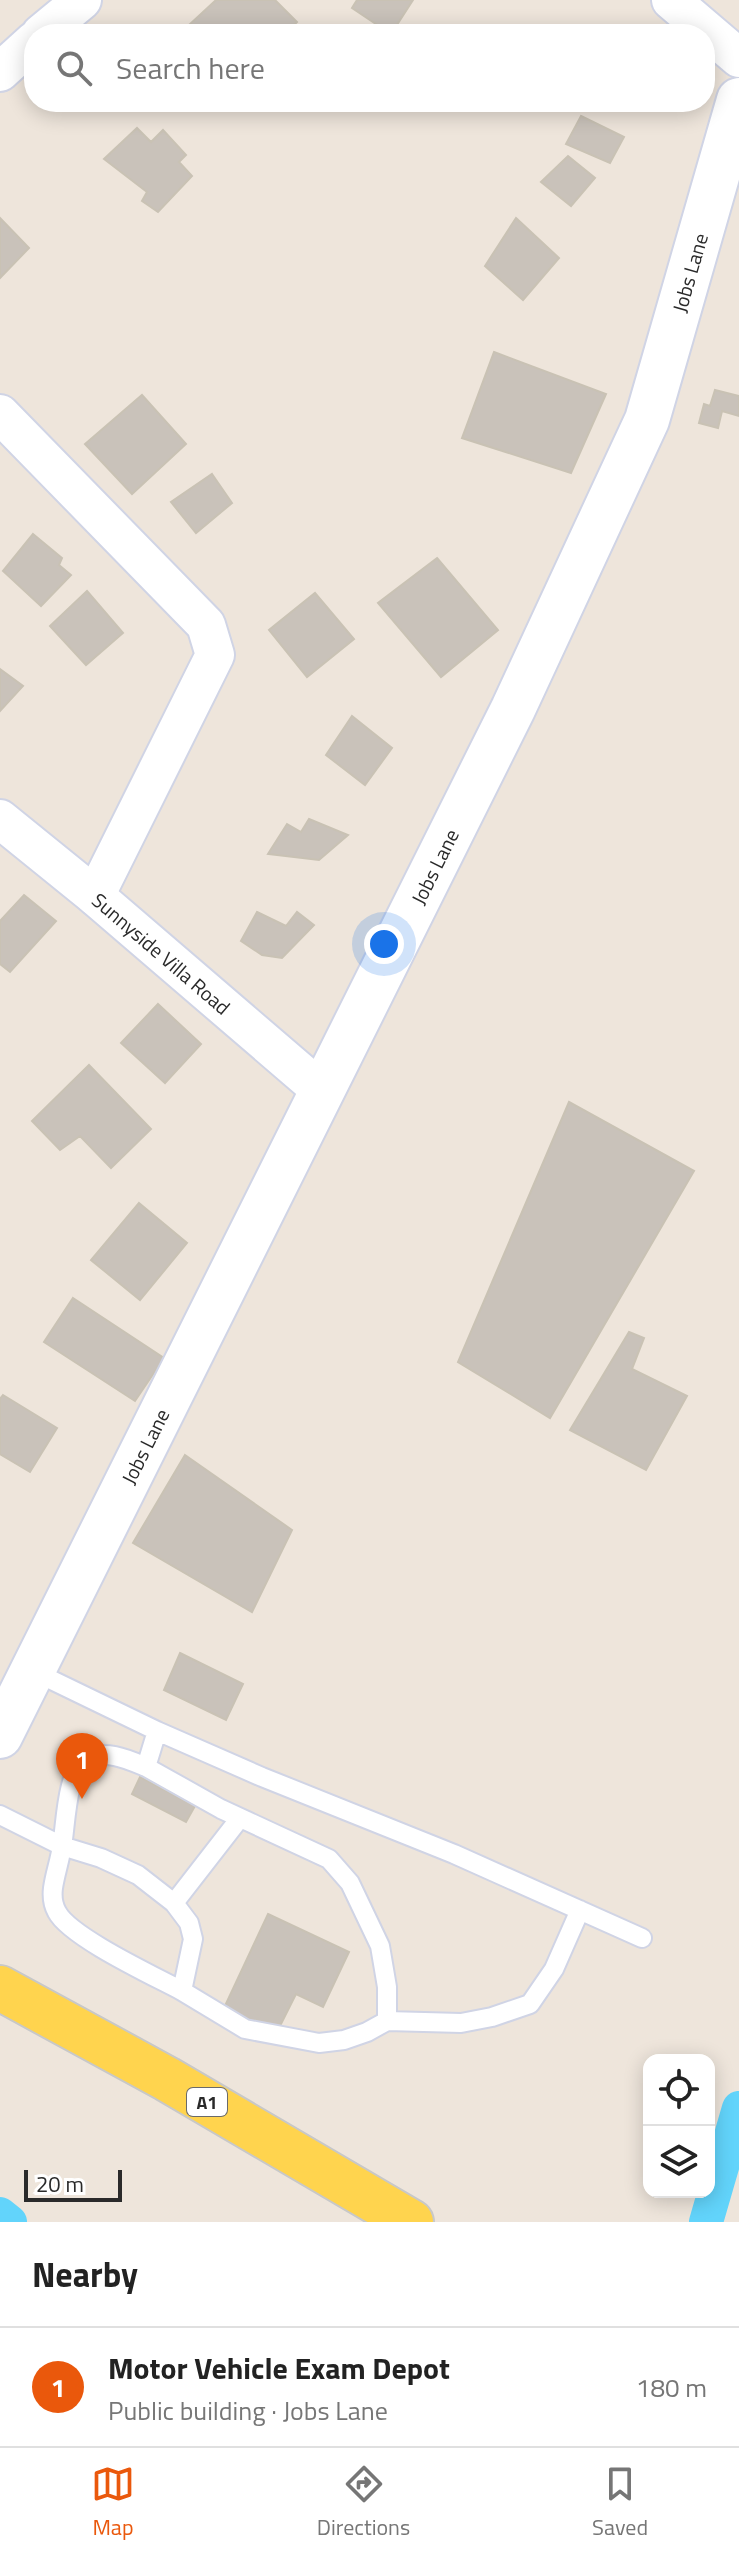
<!DOCTYPE html>
<meta charset="utf-8">
<style>
:root{--surface:#fff;--page:#f6f6f6;--text:#222;--muted:#767676;--line:#e0e0e0;--accent:#ea580c}
body{margin:0;font-family:"Titillium Web",sans-serif;background:var(--page);color:var(--text)}
.controls{position:absolute;right:24px;bottom:24px;display:grid;overflow:hidden;border-radius:16px;box-shadow:0 4px 20px #0003}
.controls button{width:72px;height:72px;display:grid;place-items:center;padding:0;border:0;border-bottom:2px solid var(--line);background:var(--surface);color:var(--text);font:40px sans-serif}
.scale{position:absolute;left:24px;bottom:20px;width:98px;box-sizing:border-box;padding-left:8px;border:4px solid #2a2a2a;border-top:0;font-size:22px;line-height:28px;white-space:nowrap;color:#2a2a2a;-webkit-text-stroke:6px #fff;paint-order:stroke}
.you{position:absolute;left:384px;top:944px;width:28px;height:28px;margin:-20px;border:6px solid #fff;border-radius:50%;background:#1a73e8;box-shadow:0 0 0 12px #1a73e833}
.badge{display:grid;place-items:center;width:52px;height:52px;border-radius:50%;background:var(--accent);color:#fff;font-size:26px;font-weight:700}
.pin{position:absolute;translate:-50% -66px;filter:drop-shadow(0 2px 4px #0008)}
.pin::after{content:'';position:absolute;top:42px;width:28px;height:24px;background:inherit;clip-path:polygon(0 0,100% 0,50% 100%)}
.list{margin:0;padding:0;list-style:none}
h2{display:flex;justify-content:space-between;align-items:center;height:104px;margin:0;padding:0 32px;font-size:34px}
h2 small{font-size:26px;font-weight:400;color:var(--muted)}
.list li{display:grid;grid-template-columns:52px 1fr auto;gap:24px;align-items:center;box-sizing:border-box;height:120px;padding:0 32px;border-top:2px solid var(--line)}
.list b{display:block;font-size:30px;white-space:nowrap}
.list p{margin:0;font-size:26px;white-space:nowrap;color:var(--muted)}
.list em{font-size:26px;font-style:normal;color:var(--muted)}
.icon{flex:none;width:44px;height:44px;fill:none;stroke:currentColor;stroke-width:2;stroke-linecap:round;stroke-linejoin:round}
.map{position:relative;flex:none;width:739px;height:2222px;overflow:hidden}
.search{position:absolute;background:var(--surface);box-shadow:0 4px 20px #0003;left:24px;right:24px;top:24px;height:88px;display:flex;align-items:center;gap:20px;box-sizing:border-box;padding:0 28px;border-radius:32px;color:var(--muted);font-size:30px}
.sheet{height:224px;background:var(--surface)}
nav{display:flex;justify-content:space-around;align-items:center;box-sizing:border-box;height:112px;border-top:2px solid var(--line);background:var(--surface);font-size:22px;color:var(--muted)}
nav a{display:grid;justify-items:center;gap:4px}
nav .on{color:var(--accent)}
.map>svg:first-child{display:block}
.lines{fill:none;stroke-linecap:round;stroke-linejoin:round}
.canal{stroke:#62d4fb;stroke-width:34}
.building{fill:#c9c2ba;stroke:#c9c2b4;stroke-width:2}
.service-casing{stroke:#d0d4e5;stroke-width:22}
.minor-casing{stroke:#d0d4e5;stroke-width:42}
.tertiary-casing{stroke:#d0d4e5;stroke-width:48}
.primary-casing{stroke:#c8c8c8;stroke-width:48}
.service{stroke:#fff;stroke-width:18}
.minor{stroke:#fff;stroke-width:38}
.tertiary{stroke:#fff;stroke-width:44}
.primary{stroke:#ffd44e;stroke-width:44}
.labels{text-anchor:middle;dominant-baseline:central;stroke-width:6;stroke-linejoin:round;paint-order:stroke}
.shield{fill:#fff;stroke:#6a6a6a;stroke-width:2}
.shield-label{font-size:18px;font-weight:bold;fill:#2a2a2a}
.street-label{font-size:20px;fill:#2a2a2a;stroke:#fff}
</style>
<div class="map">
<svg width="739" height="2222" viewBox="0 0 739 2222">
<rect width="100%" height="100%" fill="#eee5db"/>
<g class="lines">
<path class="canal" d="M0 2214 10 2222
M706 2222 739 2108"/>
</g>
<path class="building" d="M216 0H275L297 22 285 34H198L189 25Z
M357 0H413L391 34 352 8Z
M581 116 624 137 610 163 566 144Z
M137 128 151 142 163 130 186 155 179 162 192 176 158 212 142 201 147 192 104 159Z
M568 156 595 178 571 206 541 182Z
M0 218 29 248 0 278Z
M516 218 559 258 523 300 485 266Z
M494 352 606 394 571 473 462 438Z
M715 390 739 396V416L722 411 718 428 699 423 704 404 710 406Z
M142 395 186 444 132 494 85 444Z
M212 474 232 503 196 533 171 502Z
M33 534 62 558 59 565 71 575 41 606 3 571Z
M437 558 498 630 441 677 378 603Z
M87 591 123 633 86 665 50 626Z
M315 593 354 639 307 677 269 630Z
M0 669 23 686 0 711Z
M352 716 392 748 365 785 326 755Z
M309 819 348 835 319 860 268 854 287 824 301 832Z
M24 895 56 921 10 972 0 964V921Z
M257 912 286 926 297 912 314 925 282 958 262 955 241 941Z
M158 1004 201 1044 165 1083 121 1043Z
M89 1065 151 1129 111 1168 80 1136 60 1150 32 1121Z
M569 1102 694 1171 550 1418 458 1362Z
M139 1203 187 1243 140 1300 91 1260Z
M73 1298 164 1358 135 1401 44 1342Z
M629 1332 644 1338 632 1369 687 1396 646 1470 570 1430Z
M3 1395 57 1428 30 1472 0 1454V1399Z
M185 1455 292 1530 252 1612 133 1543Z
M180 1653 243 1684 226 1720 164 1690Z
M140 1777 195 1806 186 1822 132 1794Z
M268 1914 349 1952 323 2007 296 1994 277 2032 224 2008Z"/>
<g class="lines">
<g class="service-casing">
<path id="service" d="M33 1671 157 1731 262 1777 454 1854 642 1938
M157 1731 146 1767C129 1760 106 1749 87 1759 66 1770 66 1825 62 1846 60 1860 55 1874 53 1888 52 1896 53 1905 57 1912 70 1937 154 1976 182 1991
M146 1767 221 1809 329 1859 350 1883 380 1946 387 1987V2021
M0 1815 62 1846 101 1858 138 1875 174 1903 189 1923 193 1939 182 1991 245 2029 319 2043 344 2040 367 2032 387 2021 461 2023 492 2017 530 2004 554 1969 580 1910
M174 1903 240 1818"/>
</g>
<g class="minor-casing">
<g id="minor">
<path d="M671 0 739 58"/>
<path d="M41 34 82 0"/>
<path d="M0 72 34 41"/>
<path d="M0 414 206 625 215 655 95 896"/>
<path id="s1" d="M0 819 95 896 322 1091"/>
</g>
</g>
<g class="tertiary-casing">
<g id="tertiary">
<path id="s2" d="M0 1736 513 709 647 420 739 100"/>
</g>
</g>
<g class="primary-casing">
<path id="primary" d="M0 1988 167 2079 411 2222"/>
</g>
<use href="#service" class="service"/>
<use href="#minor" class="minor"/>
<use href="#tertiary" class="tertiary"/>
<use href="#primary" class="primary"/>
</g>
<g class="labels">
<rect class="shield" x="187" y="2088" width="40" height="28" rx="6"/>
<g class="shield-label">
<text x="207" y="2102">A1</text>
</g>
<g class="street-label">
<text stroke="none"><textPath href="#s2" startOffset="1620">Jobs Lane</textPath></text>
<text stroke="none"><textPath href="#s2" startOffset="972">Jobs Lane</textPath></text>
<text stroke="none"><textPath href="#s1" startOffset="210">Sunnyside Villa Road</textPath></text>
<text stroke="none"><textPath href="#s2" startOffset="324">Jobs Lane</textPath></text>
</g>
</g>
</svg>
<div class="controls">
<button><svg class="icon" aria-label="locate" viewBox="0 0 24 24"><circle cx="12" cy="12" r="6"/><path d="M12 2v4M12 18v4M2 12h4M18 12h4"/></svg></button>
<button><svg class="icon" aria-label="layers" viewBox="0 0 24 24"><path d="M12 4l9 5-9 5-9-5zM3 14l9 5 9-5"/></svg></button>
</div>
<div class="scale">20 m</div>
<div class="you"></div>
<div class="pin badge" style="left:82px;top:1799px">1</div>
<div class="search"><svg class="icon" aria-label="search" viewBox="0 0 24 24"><circle cx="10" cy="10" r="6"/><path d="M15 15l6 6"/></svg>Search here</div>
</div>
<section class="sheet">
<h2>Nearby<small></small></h2>
<ul class="list">
<li><span class="badge">1</span><div><b>Motor Vehicle Exam Depot</b><p>Public building · Jobs Lane</p></div><em>180 m</em></li>
</ul>
</section>
<nav>
<a class="on"><svg class="icon" aria-label="map" viewBox="0 0 24 24"><path d="M3 6l6-2 6 2 6-2v14l-6 2-6-2-6 2zM9 4v14M15 6v14"/></svg>Map</a>
<a><svg class="icon" aria-label="directions" viewBox="0 0 24 24"><path d="M12 3l9 9-9 9-9-9zM9 14v-3h6M13 9l2 2-2 2"/></svg>Directions</a>
<a><svg class="icon" aria-label="saved" viewBox="0 0 24 24"><path d="M7 4h10v16l-5-4-5 4z"/></svg>Saved</a>
</nav>
